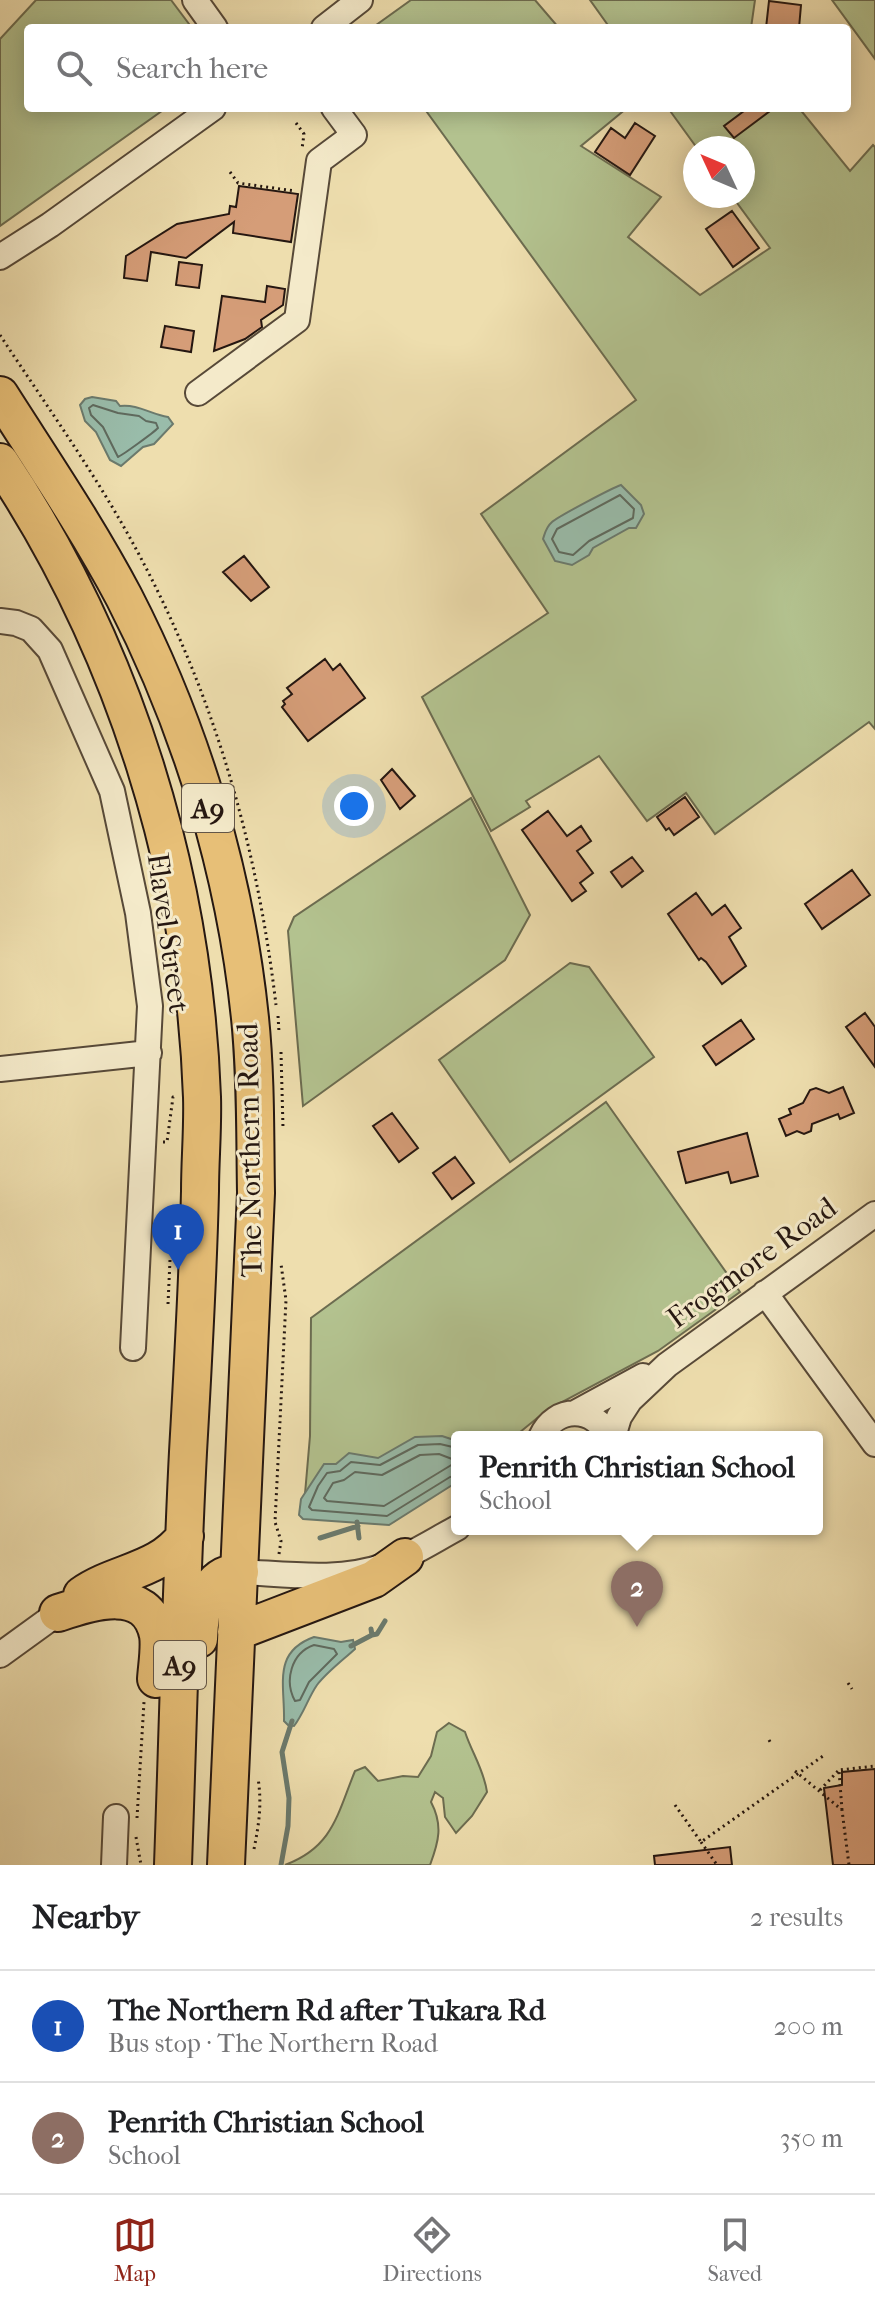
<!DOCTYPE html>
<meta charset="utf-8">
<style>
:root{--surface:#fff;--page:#f2f2f2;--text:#202124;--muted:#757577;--line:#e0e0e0;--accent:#8f2418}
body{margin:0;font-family:"IM FELL French Canon",serif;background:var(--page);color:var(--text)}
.compass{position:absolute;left:683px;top:136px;width:72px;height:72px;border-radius:50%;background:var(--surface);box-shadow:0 4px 20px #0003;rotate:314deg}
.you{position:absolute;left:354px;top:806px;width:28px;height:28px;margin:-20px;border:6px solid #fff;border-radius:50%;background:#1a73e8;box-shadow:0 0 0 12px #1a73e833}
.badge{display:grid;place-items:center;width:52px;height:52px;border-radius:50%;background:var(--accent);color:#fff;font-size:26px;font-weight:700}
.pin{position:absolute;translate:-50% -66px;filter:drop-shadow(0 2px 4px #0008)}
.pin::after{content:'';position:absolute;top:42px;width:28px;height:24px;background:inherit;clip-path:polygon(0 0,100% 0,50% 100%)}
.popup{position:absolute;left:451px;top:1431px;width:372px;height:104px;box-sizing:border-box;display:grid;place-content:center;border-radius:8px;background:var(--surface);filter:drop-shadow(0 2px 6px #0005);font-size:26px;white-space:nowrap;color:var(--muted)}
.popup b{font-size:30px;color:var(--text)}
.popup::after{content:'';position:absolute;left:50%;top:100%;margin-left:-16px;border:16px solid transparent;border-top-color:var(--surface)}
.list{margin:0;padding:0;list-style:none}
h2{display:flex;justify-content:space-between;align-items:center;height:104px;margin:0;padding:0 32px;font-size:34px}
h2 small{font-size:26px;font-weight:400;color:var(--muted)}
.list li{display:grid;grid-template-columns:52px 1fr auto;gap:24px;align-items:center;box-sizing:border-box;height:112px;padding:0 32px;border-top:2px solid var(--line)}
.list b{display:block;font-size:30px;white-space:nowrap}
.list p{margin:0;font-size:26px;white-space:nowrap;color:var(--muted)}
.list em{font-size:26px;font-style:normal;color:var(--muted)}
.icon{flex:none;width:44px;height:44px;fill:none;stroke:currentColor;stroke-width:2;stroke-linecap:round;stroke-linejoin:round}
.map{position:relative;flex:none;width:875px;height:1865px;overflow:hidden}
.search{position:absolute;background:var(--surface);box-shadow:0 4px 20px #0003;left:24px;right:24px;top:24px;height:88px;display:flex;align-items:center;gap:20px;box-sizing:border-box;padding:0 28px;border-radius:8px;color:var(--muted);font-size:30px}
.sheet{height:328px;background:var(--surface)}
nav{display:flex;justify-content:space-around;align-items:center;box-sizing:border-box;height:112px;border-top:2px solid var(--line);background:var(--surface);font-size:22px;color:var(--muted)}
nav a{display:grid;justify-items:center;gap:4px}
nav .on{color:var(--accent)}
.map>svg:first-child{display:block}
.green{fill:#b3c28f;stroke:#6c6c50;stroke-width:2}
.water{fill:#99bcaa;stroke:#6b7a6d;stroke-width:2}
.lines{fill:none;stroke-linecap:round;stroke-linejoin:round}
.shore{stroke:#5f6a5e;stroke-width:2}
.stream{stroke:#6b7a6d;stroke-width:5}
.building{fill:#d59d78;stroke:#251711;stroke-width:2}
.minor-casing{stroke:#574938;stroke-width:28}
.highway-casing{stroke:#251711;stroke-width:40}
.path{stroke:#251711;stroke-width:3;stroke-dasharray:2 4;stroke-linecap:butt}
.minor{stroke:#f4eaca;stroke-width:24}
.highway{stroke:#e7bf77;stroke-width:36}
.labels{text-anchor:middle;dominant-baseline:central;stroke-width:6;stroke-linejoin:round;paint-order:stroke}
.shield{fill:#f4eaca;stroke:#635648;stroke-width:2}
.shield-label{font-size:28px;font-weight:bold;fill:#251711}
.street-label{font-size:30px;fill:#251711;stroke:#f4eaca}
</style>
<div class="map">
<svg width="875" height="1865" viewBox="0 0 875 1865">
<rect width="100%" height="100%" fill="#eedeae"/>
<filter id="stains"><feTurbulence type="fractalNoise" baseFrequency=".0025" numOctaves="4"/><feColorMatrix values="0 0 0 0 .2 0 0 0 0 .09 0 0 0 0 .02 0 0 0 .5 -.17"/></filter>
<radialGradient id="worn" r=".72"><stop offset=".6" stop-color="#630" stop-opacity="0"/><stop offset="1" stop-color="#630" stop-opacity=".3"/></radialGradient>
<path class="green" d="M36 0H171L192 28H28V108H166L0 226V39Z
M411 0H535L559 28H372Z
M590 0H755L751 28H610Z
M832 0H875V59Z
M424 108H627L581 146 661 197 628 237 700 295 770 248 732 196H743V148H697L668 108H799L850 171 873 145 875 147V729L869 722 715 834 686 793 647 821 599 756 526 801 530 807 491 831 422 697 548 613 481 514 636 400Z
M471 798 530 915 505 960 303 1106 288 931 294 917Z
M570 963 589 967 654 1057 510 1162 439 1060Z
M606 1102 740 1292 658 1351 547 1410 514 1437H457V1476L393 1522 303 1517 310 1436 311 1318Z
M449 1723 465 1732C472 1753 484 1770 487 1792L472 1816 456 1833 445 1817 443 1798 435 1792 431 1802C443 1825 439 1841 430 1865H285C333 1847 337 1815 355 1771L365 1767 378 1781 403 1776 418 1777 431 1756 437 1732Z"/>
<path class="water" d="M92 397 116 401 120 406C138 404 150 414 168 417L173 424 154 444 143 447 121 466 110 460 96 432 85 421 80 405 85 399Z
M621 485 641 505 644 514 636 528H629L593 548 589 555 572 565 555 561 543 539C545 533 546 527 552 522 559 516 612 488 621 485Z
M442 1436 457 1441V1482L389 1525 303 1519 299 1515 301 1499 324 1464H336L349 1453 378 1458 415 1437Z
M314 1637 341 1642 353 1640 355 1649C343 1660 327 1672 317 1685 308 1698 304 1713 294 1726L288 1725 284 1721C285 1685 272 1652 314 1637Z"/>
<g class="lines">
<path class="shore" d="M93 405 118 413 139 416 146 421 156 423 158 428C153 433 124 454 118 457L103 427 91 415 89 408Z
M620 495 634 509 633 518 589 541 573 555 559 552 552 539 557 529Z
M457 1448 440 1444 418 1445 380 1465 351 1462 340 1471 327 1473 318 1486 309 1507 312 1510 387 1516 450 1477 457 1476
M439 1454 452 1459 453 1464 384 1506 327 1501 324 1498 333 1483 344 1480 355 1472 382 1475 420 1455Z
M314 1645 334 1649 337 1654 309 1682 300 1700 295 1701C284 1681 291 1653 314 1645Z"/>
<path class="stream" d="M357 1522 359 1538
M320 1538 358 1526
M372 1635 377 1634 385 1621
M351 1646 372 1635 371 1629
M281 1865 288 1826 289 1798 282 1752 292 1721"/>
</g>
<path class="building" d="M769 1 801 5 799 28H766Z
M748 108H774L734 138 724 126Z
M635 123 655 136 630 175 595 152 611 128 625 138Z
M239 186 298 194 291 242 233 233 234 222 186 258 151 252 147 281 124 278 126 256 177 224 229 214 230 206 236 207Z
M732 211 759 248 733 267 706 229Z
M179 262 202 265 199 288 176 285Z
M267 286 285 289 283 305 261 320 262 327 245 339 214 351 222 296 265 302Z
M165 326 194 331 191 352 161 347Z
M244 556 269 587 251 601 223 572Z
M325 659 333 670 340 664 365 698 308 741 282 707 285 704 283 701 292 694 287 688Z
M392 769 415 796 400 809 381 780Z
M685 797 699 817 674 835 669 828 666 830 657 817Z
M548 811 567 836 581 826 591 841 577 851 593 873 580 883 586 891 572 901 522 830Z
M632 857 643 871 622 887 611 872Z
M852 870 870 895 822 929 805 904Z
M696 893 712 915 725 905 741 928 729 937 746 966 722 984 706 962 701 958 699 960 668 914Z
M865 1013 875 1027V1067L846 1027Z
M741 1020 754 1039 716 1065 703 1046Z
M843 1087 854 1113 840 1119 838 1114 812 1124 811 1131 804 1134 797 1131 786 1136 779 1119 791 1114 789 1109 803 1103 810 1090 816 1088 829 1093Z
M392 1113 418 1148 399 1162 373 1126Z
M747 1133 758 1176 731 1183 728 1172 686 1183 678 1152Z
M455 1157 474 1183 452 1199 433 1173Z
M875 1769V1865H833L824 1788 842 1785V1772Z
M730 1847 732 1865H655L654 1856Z"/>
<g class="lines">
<g class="minor-casing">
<path id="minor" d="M195 0 215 28
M324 28 360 0
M0 257 50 225 213 108
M198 393 297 320 319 161 354 135 334 108
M0 621 16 623 31 629 50 650 112 791 138 913 150 1006 133 1348
M0 1069 149 1053
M765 1293 875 1444
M575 1413 643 1376
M541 1437C555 1405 595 1406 609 1437
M613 1437 619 1417 630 1400 667 1365 875 1214
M240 1572C286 1574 340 1582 384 1566 410 1556 433 1541 457 1528
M0 1655 58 1613
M114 1865 116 1817"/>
</g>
<g class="highway-casing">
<path id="highway" d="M0 395C42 461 87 527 124 597 191 727 235 872 250 1018 256 1076 255 1135 256 1193L226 1865
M0 462C125 649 194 872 202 1097 203 1128 200 1160 200 1191 198 1278 193 1365 188 1452 181 1589 178 1727 173 1865
M82 1595C116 1571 159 1572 185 1536
M58 1613C91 1602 147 1583 158 1635 160 1648 157 1665 156 1679
M236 1632 374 1579 405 1557
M199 1639C200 1610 205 1574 240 1572"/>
</g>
<path class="path" d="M296 123 304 134 302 149
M230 172 238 183 295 191
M0 335C42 399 87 462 125 529 209 678 256 835 276 1005
M278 1016 279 1032
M281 1052 283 1128
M163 1142H167L173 1097H175
M168 1304 170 1260
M279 1554 281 1541 275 1522 286 1300 281 1264
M848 1683 852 1689
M769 1740 772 1745
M795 1771 842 1810 849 1865
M820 1790 839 1770
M675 1805 701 1842 823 1756
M842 1810 839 1770 875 1766
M137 1818 144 1702
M136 1837 141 1865
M701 1842 717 1865
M254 1849C259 1824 262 1804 258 1778"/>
<use href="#minor" class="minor"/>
<use href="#highway" class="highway"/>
</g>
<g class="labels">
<g class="shield">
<rect x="182" y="784" width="52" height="48" rx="6"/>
<rect x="154" y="1641" width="52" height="48" rx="6"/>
</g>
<g class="shield-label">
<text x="208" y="808">A9</text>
<text x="180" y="1665">A9</text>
</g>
<g class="street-label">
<text transform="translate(168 933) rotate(82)">Flavel Street</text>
<text transform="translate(250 1150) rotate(-91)">The Northern Road</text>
<text transform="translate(752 1263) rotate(-36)">Frogmore Road</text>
</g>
</g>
<rect width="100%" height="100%" filter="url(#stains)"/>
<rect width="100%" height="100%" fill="url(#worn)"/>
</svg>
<svg class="compass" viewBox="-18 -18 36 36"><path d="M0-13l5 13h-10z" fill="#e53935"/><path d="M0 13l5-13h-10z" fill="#757577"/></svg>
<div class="you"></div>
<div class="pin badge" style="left:178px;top:1270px;background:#1a4fb4">1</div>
<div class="pin badge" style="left:637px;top:1627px;background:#8d6e63">2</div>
<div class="popup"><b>Penrith Christian School</b>School</div>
<div class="search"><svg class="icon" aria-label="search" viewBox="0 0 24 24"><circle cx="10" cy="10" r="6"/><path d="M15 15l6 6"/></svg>Search here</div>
</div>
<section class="sheet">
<h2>Nearby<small>2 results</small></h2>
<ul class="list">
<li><span class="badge" style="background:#1a4fb4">1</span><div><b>The Northern Rd after Tukara Rd</b><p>Bus stop · The Northern Road</p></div><em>200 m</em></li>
<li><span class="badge" style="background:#8d6e63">2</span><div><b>Penrith Christian School</b><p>School</p></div><em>350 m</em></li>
</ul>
</section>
<nav>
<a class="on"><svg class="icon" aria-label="map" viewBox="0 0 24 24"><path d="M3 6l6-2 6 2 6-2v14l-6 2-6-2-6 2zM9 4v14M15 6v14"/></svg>Map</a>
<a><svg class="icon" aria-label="directions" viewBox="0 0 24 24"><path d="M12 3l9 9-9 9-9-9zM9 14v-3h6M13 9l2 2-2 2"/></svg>Directions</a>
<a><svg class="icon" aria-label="saved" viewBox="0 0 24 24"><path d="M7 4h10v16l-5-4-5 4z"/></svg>Saved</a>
</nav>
